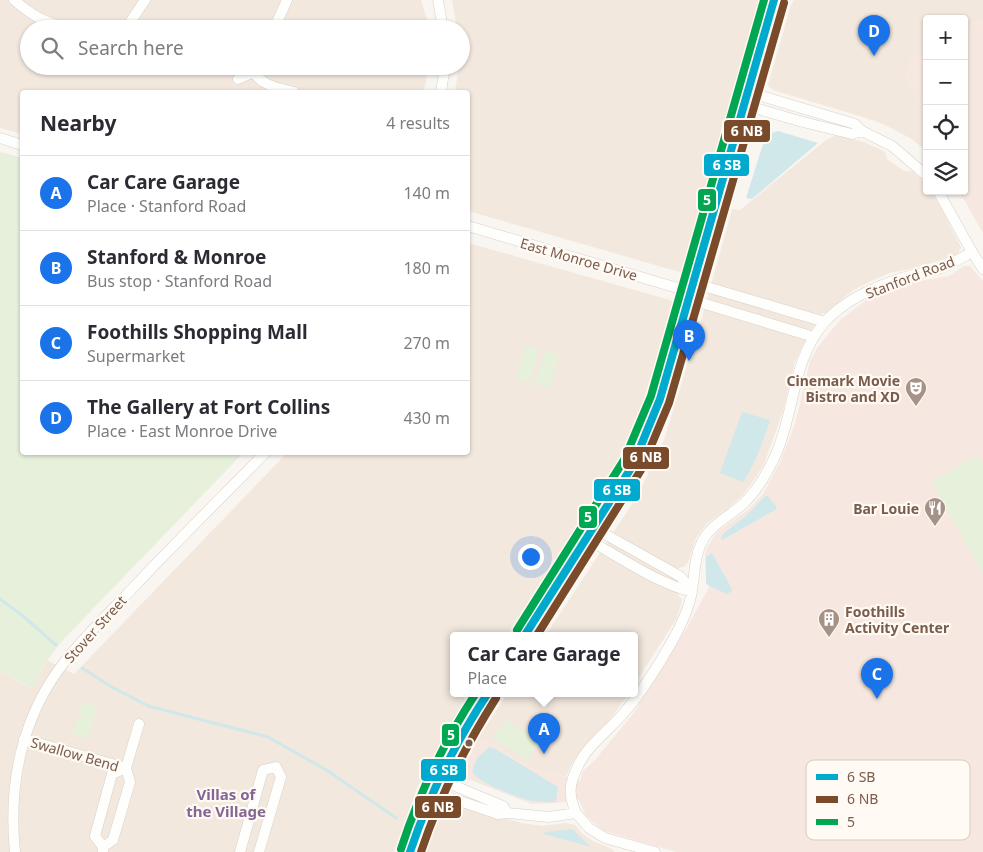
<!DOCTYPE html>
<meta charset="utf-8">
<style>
:root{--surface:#fff;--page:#f2f2f3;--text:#2b2b33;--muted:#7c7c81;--line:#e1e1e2;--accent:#1a73e8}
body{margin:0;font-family:"Noto Sans",sans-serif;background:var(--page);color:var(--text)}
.controls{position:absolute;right:15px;top:15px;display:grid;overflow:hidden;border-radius:5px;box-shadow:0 1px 4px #0004}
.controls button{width:45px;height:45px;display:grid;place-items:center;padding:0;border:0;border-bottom:1px solid var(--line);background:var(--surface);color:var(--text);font:25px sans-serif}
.you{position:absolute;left:530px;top:556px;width:18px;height:18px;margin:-12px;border:4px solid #fff;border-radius:50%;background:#1a73e8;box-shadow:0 0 0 8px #1a73e833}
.badge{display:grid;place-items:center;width:32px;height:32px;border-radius:50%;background:var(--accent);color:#fff;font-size:16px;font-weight:700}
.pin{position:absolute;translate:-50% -41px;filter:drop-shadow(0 1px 2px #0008)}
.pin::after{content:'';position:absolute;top:26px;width:18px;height:15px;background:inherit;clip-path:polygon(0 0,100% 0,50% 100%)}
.popup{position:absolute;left:450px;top:632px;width:188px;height:65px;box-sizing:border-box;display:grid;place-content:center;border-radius:5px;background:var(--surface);filter:drop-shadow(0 1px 4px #0005);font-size:16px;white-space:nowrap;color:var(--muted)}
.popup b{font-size:19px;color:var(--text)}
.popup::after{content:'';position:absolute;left:50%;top:100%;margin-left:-10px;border:10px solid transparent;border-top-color:var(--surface)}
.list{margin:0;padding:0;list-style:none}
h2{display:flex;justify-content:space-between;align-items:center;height:65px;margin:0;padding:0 20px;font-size:21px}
h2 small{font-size:16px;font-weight:400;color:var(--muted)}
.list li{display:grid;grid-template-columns:32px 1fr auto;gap:15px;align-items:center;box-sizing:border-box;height:75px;padding:0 20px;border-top:1px solid var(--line)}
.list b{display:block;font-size:19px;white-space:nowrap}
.list p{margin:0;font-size:16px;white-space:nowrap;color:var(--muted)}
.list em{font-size:16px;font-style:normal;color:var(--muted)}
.icon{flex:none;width:28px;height:28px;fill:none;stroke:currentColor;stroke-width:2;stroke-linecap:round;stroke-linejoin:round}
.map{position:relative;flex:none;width:983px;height:852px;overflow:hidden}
.search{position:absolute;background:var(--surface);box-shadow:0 1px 4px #0004;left:20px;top:20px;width:450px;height:55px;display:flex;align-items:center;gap:12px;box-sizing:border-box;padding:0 18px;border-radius:28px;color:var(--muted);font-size:19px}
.panel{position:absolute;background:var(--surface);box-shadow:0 1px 4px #0004;left:20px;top:90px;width:450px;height:365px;border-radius:5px}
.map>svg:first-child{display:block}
.residential{fill:#f2e8de}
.commercial{fill:#f6e8e1}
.green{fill:#e7f0db}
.water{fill:#d0e8ea}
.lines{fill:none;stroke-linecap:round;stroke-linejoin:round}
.stream{stroke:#d0e8ea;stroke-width:3}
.street-casing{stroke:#d7d1cb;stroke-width:11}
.street{stroke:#fefefd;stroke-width:10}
.bus-1-casing{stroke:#fffaf3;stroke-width:11}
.bus-2-casing{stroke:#fffaf3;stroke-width:11}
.bus-3-casing{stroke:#fffaf3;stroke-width:11}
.bus-1{stroke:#00a9ce;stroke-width:8}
.bus-2{stroke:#7a4b2a;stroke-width:8}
.bus-3{stroke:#00a651;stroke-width:8}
.bus-dot{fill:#7a5c4d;stroke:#fffaf3;stroke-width:2}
.labels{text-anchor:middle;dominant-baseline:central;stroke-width:4.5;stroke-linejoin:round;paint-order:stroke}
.street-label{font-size:14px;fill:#7a5c4d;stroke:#fffaf3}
.poi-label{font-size:14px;font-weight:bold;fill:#7a5c4d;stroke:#fffaf3;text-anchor:end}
.neighbourhood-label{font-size:15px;font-weight:bold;fill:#846695;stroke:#fffaf3}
.key{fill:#fffaf3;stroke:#d7cbc1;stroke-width:1}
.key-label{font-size:14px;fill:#7a5c4d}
.line-badge{stroke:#fffaf3;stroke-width:2}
.badge-label{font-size:14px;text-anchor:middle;font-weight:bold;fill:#fff}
</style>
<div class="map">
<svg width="983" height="852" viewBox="0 0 983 852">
<rect width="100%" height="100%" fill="#f9f5f0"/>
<path class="residential" d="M0 0H421L427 19 428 29H29V66H427L426 82 423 92H22V134L0 128Z
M452 0H761L729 113 689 245 687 268 683 273 468 211V92H455L459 66H461V29H457Z
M794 0H983V19L964 29V19H927V50L911 58 906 78 927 112V151L910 138 883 124 866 118 773 90 768 85 791 5Z
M836 135 864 142 875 147 885 152 887 159 904 171H912L923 181 927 187V191H930L938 202 961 247 958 253 952 257 918 267 889 273 869 282 852 291 826 313 821 314 803 345 795 362 783 411 764 464 756 477 742 496 726 510 707 523 696 538 688 562 684 567 678 568 677 593 682 600 677 618 634 685V635H546L638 495 664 440 703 314 732 209 740 210 826 140Z
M468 243 670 300 674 304V310L671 317 667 321 652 373 635 425 605 485 581 523 574 539 559 556 507 635H454V693H464L465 701 449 727 417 788 394 852H0V671L31 688 47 660 74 674 287 453 468 452Z
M508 693H629L607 724 583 748 571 765 566 777 531 768 479 737Z
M449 802 522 823 542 826 565 823 575 825 583 834 593 841 612 849 615 852H426L442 806Z"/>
<path class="commercial" d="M983 19V233L959 191H964V29Z
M927 50V112L906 78 911 58Z
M964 266H970L983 281V852H676L604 831 586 816 579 800 556 803 532 804 473 781 461 779V774L479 737 531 768 580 781 583 771 595 760 633 714 688 626 709 587 706 583 705 554 708 546 717 532 749 509 763 494 780 462 795 424 810 361 817 348 840 320 869 298 902 284 949 276Z"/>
<path class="green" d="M1 152 22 158V452L243 453 61 642 43 666 32 688 0 671V153Z
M525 345 539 350 530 382 516 378Z
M545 351 559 355 550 388 535 384Z
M978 455 983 463V574L931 482Z
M82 702 97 706 88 739 73 734Z
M507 720 540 741 527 760 493 738 501 725 504 726Z"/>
<path class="water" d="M778 131 818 143 752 199 746 198 764 141 769 134Z
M742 412 770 420C763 442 756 462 743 482L720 473Z
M765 496H768L777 508 775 510 722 540 721 537 724 533 746 516Z
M712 553 732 589 731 592 727 594 709 586 706 583V557Z
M489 747 494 748 558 787 556 802C548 802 540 802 532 801 520 799 476 782 472 771L477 758Z
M572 829 591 847 544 834 545 832Z"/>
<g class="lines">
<path class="stream" d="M0 599 23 616 56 645
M82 668 110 686 148 706 268 737 328 771 396 818"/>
<g class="street-casing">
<path id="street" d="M14 0C34 17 44 22 69 29
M438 0 443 29
M123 29 129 24 145 0
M272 29 278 20 287 0
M238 79 254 72C262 86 279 88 294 92
M441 92 445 66
M748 92 855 124 862 131 892 146 927 176
M744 105 803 122 852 134 862 131
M0 138 22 145
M938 191 972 252 983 269
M468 226 691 292 702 303 814 337
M691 292 707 287 825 322
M594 528 676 574 681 577 692 592
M587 539C621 558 655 582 692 592
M525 635 574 560 633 465 660 399 774 0
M24 739 126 768
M438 779 503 806 507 813
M433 792 498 814 507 813 549 817 576 813 589 828 605 838 655 852
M576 813C568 794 569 784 578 766 587 746 608 731 622 715 643 691 660 663 675 636 683 621 690 606 692 590 695 574 694 557 702 542 710 525 729 517 743 504 758 490 768 472 776 454 795 411 792 360 824 323 844 300 876 286 905 277 916 273 928 273 938 269 950 265 961 258 972 252
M103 847 95 836 112 774 126 768
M15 852C8 783 22 715 66 660 86 635 109 613 131 590 175 543 221 498 266 452
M103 852V847L113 840 130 782 126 768 139 724
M240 852 263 770 276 767 281 777 259 852
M410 852C428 795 455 742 488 693"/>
</g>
<use href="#street" class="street"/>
<g class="bus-1-casing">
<path id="bus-1" d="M525 635 633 465 660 399 774 0
M410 852C429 795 455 743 488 693"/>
</g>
<g class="bus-2-casing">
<path id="bus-2" d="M537 635 641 470 669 403 784 3
M421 852C439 797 465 747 496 698"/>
</g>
<g class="bus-3-casing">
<path id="bus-3" d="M517 630 624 460 651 396 764 0
M401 849C419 793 444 742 476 693"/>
</g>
<use href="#bus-1" class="bus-1"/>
<use href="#bus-2" class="bus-2"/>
<use href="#bus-3" class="bus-3"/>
</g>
<defs>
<g id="theatre-pin" transform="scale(1.125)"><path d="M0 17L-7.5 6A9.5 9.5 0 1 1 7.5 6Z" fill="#a69286" stroke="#fffaf3"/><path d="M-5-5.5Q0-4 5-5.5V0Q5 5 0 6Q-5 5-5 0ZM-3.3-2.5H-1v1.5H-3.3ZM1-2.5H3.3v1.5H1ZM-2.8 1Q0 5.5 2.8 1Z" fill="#fff"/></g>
<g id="restaurant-pin" transform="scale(1.125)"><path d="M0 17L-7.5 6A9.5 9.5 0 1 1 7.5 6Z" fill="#a69286" stroke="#fffaf3"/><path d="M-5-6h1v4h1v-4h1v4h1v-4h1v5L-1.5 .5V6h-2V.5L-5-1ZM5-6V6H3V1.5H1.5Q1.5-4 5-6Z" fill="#fff"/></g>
<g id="building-pin" transform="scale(1.125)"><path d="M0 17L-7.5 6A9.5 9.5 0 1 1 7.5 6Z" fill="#a69286" stroke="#fffaf3"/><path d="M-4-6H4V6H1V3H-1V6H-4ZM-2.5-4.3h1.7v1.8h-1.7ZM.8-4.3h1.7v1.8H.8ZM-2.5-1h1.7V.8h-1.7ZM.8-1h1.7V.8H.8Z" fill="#fff"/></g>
</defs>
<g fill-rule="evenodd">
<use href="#theatre-pin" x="916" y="388"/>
<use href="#restaurant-pin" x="935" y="508"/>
<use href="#building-pin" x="829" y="619"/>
</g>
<circle class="bus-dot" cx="469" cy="743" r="4.5"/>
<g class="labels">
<g class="street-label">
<text transform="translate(579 259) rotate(16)">East Monroe Drive</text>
<text transform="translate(910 277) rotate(-21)">Stanford Road</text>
<text transform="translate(95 629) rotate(-48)">Stover Street</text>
<text transform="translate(75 754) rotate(16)">Swallow Bend</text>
</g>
<g class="poi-label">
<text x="900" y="380">Cinemark Movie<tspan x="900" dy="16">Bistro and XD</tspan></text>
<text x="919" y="508">Bar Louie</text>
<text x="845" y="611" text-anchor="start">Foothills<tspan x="845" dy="16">Activity Center</tspan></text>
</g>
<g class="neighbourhood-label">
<text x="226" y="794">Villas of<tspan x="226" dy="17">the Village</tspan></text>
</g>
</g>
<rect x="806" y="760" width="164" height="80" rx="8" class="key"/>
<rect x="816" y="774" width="22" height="6" fill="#00a9ce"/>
<rect x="816" y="796" width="22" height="7" fill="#7a4b2a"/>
<rect x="816" y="819" width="22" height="6" fill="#00a651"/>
<g class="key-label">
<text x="847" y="782">6 SB</text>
<text x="847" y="804">6 NB</text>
<text x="847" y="827">5</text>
</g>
<g class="line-badge">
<rect x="723" y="119" width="48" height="24" rx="5" fill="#7a4b2a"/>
<rect x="703" y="153" width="47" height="24" rx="5" fill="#00a9ce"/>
<rect x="697" y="188" width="20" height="24" rx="5" fill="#00a651"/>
<rect x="622" y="446" width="48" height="24" rx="5" fill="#7a4b2a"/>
<rect x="593" y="478" width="48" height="24" rx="5" fill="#00a9ce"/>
<rect x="578" y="505" width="20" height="24" rx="5" fill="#00a651"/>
<rect x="441" y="723" width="19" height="24" rx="5" fill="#00a651"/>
<rect x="420" y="758" width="47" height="24" rx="5" fill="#00a9ce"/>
<rect x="414" y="795" width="48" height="24" rx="5" fill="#7a4b2a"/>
</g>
<g class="badge-label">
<text x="747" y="136">6 NB</text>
<text x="727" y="170">6 SB</text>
<text x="707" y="205">5</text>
<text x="646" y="462">6 NB</text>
<text x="617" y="495">6 SB</text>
<text x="588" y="522">5</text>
<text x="451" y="740">5</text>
<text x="444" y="775">6 SB</text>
<text x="438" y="812">6 NB</text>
</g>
</svg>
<div class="controls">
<button>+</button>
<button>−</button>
<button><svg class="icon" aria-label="locate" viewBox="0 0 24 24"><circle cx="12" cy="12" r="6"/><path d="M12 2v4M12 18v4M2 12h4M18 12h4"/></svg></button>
<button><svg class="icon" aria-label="layers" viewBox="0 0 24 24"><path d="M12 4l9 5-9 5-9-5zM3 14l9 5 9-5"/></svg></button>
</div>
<div class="you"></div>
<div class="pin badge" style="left:544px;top:754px">A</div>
<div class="popup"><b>Car Care Garage</b>Place</div>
<div class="pin badge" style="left:689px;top:361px">B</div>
<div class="pin badge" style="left:877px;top:699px">C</div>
<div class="pin badge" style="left:874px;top:56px">D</div>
<div class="search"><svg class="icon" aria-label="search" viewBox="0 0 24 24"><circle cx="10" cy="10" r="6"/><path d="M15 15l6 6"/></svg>Search here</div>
<section class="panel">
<h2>Nearby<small>4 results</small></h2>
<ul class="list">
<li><span class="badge">A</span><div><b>Car Care Garage</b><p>Place · Stanford Road</p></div><em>140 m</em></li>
<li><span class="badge">B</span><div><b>Stanford &amp; Monroe</b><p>Bus stop · Stanford Road</p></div><em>180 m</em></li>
<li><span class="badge">C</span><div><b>Foothills Shopping Mall</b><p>Supermarket</p></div><em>270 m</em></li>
<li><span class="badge">D</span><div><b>The Gallery at Fort Collins</b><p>Place · East Monroe Drive</p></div><em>430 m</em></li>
</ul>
</section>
</div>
